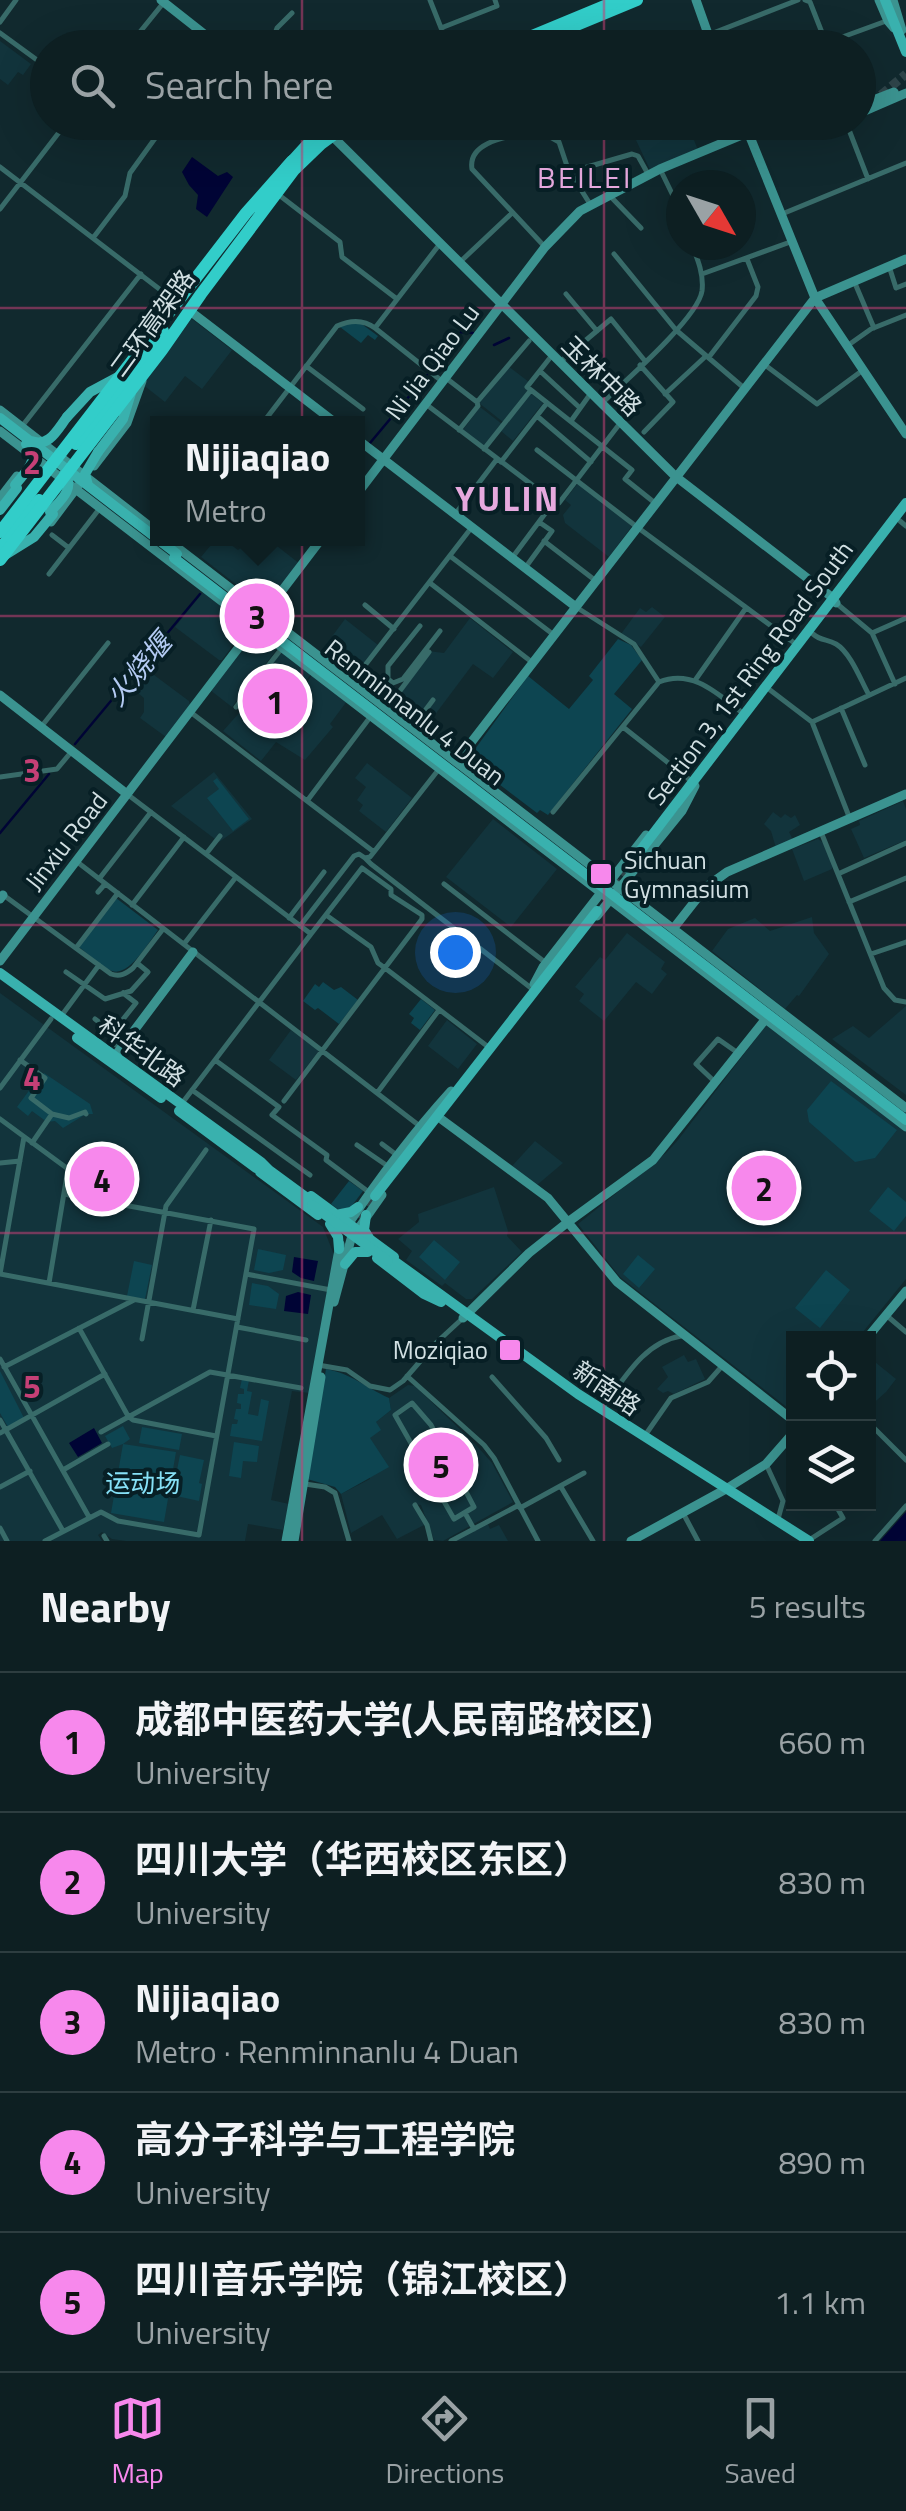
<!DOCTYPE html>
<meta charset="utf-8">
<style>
:root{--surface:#0d1f22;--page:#1b2c2f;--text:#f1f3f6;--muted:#9aa2a5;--line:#2d3d40;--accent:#f788ec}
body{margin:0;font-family:"Titillium Web","Noto Sans SC",sans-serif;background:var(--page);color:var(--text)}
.controls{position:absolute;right:30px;bottom:30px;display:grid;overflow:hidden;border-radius:0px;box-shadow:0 10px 40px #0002}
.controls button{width:90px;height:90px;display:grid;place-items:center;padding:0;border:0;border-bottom:2px solid var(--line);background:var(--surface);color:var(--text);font:50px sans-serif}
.compass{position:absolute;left:666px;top:170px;width:90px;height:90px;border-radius:50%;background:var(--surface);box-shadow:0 10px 40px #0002;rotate:129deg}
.you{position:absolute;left:455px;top:952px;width:35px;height:35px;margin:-25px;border:8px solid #fff;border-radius:50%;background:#1a73e8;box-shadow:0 0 0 15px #1a73e833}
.badge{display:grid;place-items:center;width:65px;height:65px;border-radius:50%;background:var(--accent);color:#111;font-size:32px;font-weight:700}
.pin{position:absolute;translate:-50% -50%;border:5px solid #fff;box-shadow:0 2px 10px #0006}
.popup{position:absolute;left:150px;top:416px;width:215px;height:130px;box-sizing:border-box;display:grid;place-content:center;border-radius:0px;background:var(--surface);filter:drop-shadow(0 2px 8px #0005);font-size:32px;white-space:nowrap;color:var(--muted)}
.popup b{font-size:38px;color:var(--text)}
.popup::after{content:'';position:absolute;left:50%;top:100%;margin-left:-20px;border:20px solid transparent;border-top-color:var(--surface)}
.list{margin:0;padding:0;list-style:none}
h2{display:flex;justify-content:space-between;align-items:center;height:130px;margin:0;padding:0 40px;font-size:42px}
h2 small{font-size:32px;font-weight:400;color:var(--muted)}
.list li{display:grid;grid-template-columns:65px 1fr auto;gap:30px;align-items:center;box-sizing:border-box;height:140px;padding:0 40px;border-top:2px solid var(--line)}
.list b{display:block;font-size:38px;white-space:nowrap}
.list p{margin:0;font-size:32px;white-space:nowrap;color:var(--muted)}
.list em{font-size:32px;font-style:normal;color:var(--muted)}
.icon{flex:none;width:55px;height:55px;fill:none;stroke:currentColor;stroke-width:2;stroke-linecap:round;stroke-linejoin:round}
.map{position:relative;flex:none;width:906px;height:1541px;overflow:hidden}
.search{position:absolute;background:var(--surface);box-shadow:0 10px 40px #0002;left:30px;right:30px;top:30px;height:110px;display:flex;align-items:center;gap:25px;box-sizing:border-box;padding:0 35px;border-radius:55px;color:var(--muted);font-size:38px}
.sheet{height:830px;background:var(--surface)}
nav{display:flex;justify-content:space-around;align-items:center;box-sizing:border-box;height:140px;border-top:2px solid var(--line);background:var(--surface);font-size:28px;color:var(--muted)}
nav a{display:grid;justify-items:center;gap:5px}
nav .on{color:var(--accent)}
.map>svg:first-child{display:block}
.built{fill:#12343c}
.green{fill:#0d4551}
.water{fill:#000435}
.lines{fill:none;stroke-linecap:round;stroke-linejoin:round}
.stream{stroke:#000435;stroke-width:2.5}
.secondary-tunnel{stroke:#2e4449;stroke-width:9;stroke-dasharray:9 4.5;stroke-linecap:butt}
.primary-tunnel{stroke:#2e4449;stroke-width:10;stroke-dasharray:10 5;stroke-linecap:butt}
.street{stroke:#386b69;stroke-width:5}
.secondary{stroke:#3b9390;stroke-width:9}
.primary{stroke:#39b1ae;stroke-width:10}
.highway{stroke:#32cdc9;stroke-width:12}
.primary-bridge{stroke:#39b1ae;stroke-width:10}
.highway-bridge{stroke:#32cdc9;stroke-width:12}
.grid{fill:none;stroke:#c54076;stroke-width:2.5;stroke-opacity:0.55}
.poi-dot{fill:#f788ec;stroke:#071f25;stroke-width:4}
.labels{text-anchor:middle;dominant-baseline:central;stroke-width:8;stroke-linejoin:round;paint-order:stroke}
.street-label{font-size:25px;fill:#d1dfe2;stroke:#071f25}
.poi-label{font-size:25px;fill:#d1dfe2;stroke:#071f25;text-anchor:start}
.park-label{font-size:25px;fill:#86e1f7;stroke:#071f25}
.water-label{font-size:28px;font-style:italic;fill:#b4cbf3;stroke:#071f25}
.quarter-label{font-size:30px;letter-spacing:2.5px;fill:#e6a9de;stroke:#071f25}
.district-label{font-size:35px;font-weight:bold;letter-spacing:2.5px;fill:#e6a9de;stroke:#071f25}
.grid-label{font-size:32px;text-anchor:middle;font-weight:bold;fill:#c54076;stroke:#071f25;stroke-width:8;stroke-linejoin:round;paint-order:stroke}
</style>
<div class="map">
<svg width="906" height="1541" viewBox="0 0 906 1541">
<rect width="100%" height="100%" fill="#11292e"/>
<path class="built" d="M0 41 31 64 23 75 18 72 8 85 0 79Z
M628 123H687L698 150 651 172Z
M192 319 232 350 202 389 185 376 165 402 142 384 188 321Z
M508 366 529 382 528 390 503 422 479 403Z
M530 393 543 403 513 441 501 431Z
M480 407 502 424 484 447 462 431Z
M578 483 632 526 609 557 565 523 563 515 571 505 565 500Z
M216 539H223L238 550 253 539H268L300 564 274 597 255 599 201 557Z
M203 592 243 623 244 630 222 660H219L175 627Z
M652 607 665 617 641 647 621 634 640 608 646 612Z
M470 618 513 652 493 678 473 664 425 728 389 702 428 651 444 653Z
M345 619 378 645 355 675 322 650Z
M255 632 278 648 232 707 210 690Z
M281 651 311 674 305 682 306 684 312 675 347 701 330 724 333 727 305 760 276 742 261 761 223 731 240 712Z
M146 672H150L189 701 190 705 166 737 140 718 144 712V698L133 689Z
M367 763 412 798 386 832 359 811 363 805 357 800 366 787 355 778Z
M214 772 252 819 219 842 171 806Z
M903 801 906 809V840L864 858 851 829 860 825 859 821Z
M773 812 781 818 785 814 791 818 795 815 800 825 789 832 793 840 776 848 771 831 764 824Z
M493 819 557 869 511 927 446 877Z
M818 839 824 843 833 864 832 869 804 881 792 849Z
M812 917 814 933 829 954 799 996 797 995 785 1009 712 951 728 929 755 918 770 931Z
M627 933 665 962 661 969 667 974 652 994 636 982 604 1021 579 1001 584 994 575 987 600 957 605 960Z
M0 993 323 1227 336 1260 310 1393 292 1391 271 1500 289 1504 283 1530 248 1524 245 1541H126L112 1539 102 1532 98 1535 102 1541H0Z
M906 1006V1095L832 1039 853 1026 869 1038Z
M447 1020 477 1044 458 1069 428 1046Z
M767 1024 906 1132V1279L858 1338H794L793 1412 620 1277 578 1224 666 1153 678 1140Z
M291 1030 319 1051 296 1080 269 1060Z
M535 1141 563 1163 537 1185 512 1166Z
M494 1187 508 1231 507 1236 522 1252 472 1299H466L445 1283 442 1286 406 1260 412 1251 398 1239 419 1222 418 1214Z
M684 1355 688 1362 696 1359 705 1379 674 1394 668 1391 663 1393 657 1389 668 1377 662 1367Z
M875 1362 896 1379 886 1392 869 1407V1368Z
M408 1385 415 1386 476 1445 492 1463 513 1502 443 1541 434 1540 421 1505 413 1504 424 1525 397 1539 382 1515 351 1533 341 1494 370 1479V1437L376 1422 391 1410 389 1398Z
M488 1524 490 1529 499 1525 508 1541H456Z"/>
<path class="green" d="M359 322 378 336 375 340 368 335 361 343 340 327 349 323Z
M618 639 631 645 642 660 614 694 632 709 548 815 540 810 537 813 470 762V756L528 676 569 709 593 680 589 676Z
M217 778 249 819 233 831 207 798 219 789 213 781Z
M116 898 158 930C149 942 129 977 112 971 100 967 89 954 79 947Z
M323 982 334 990 341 987 358 1000 339 1024 318 1008 315 1010 303 1001 315 984 319 987Z
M421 999 435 1010 420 1030 411 1023 414 1018 409 1014Z
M44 1073 90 1104 93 1114H86L63 1128 55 1121 47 1122 32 1111 28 1116 17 1107 39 1077 41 1078Z
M831 1081 897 1130 875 1158 855 1162 809 1122 807 1110Z
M349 1181 363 1191 351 1207 339 1210 331 1204Z
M888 1187 906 1202V1216L894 1231 869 1211Z
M434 1240 460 1262 445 1280 419 1257Z
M258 1249 286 1255 283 1270 269 1273 254 1270Z
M638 1255 655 1269 639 1288 623 1274Z
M134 1261 152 1265 145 1299 127 1296Z
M826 1270 850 1290 820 1328 795 1308Z
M252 1283 268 1286 279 1294 276 1309 249 1305Z
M326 1369C352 1374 365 1387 389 1398L391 1410 376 1422 381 1430 370 1438 389 1467 341 1494 335 1487 307 1479Z
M0 1371 24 1418 8 1427 0 1413Z
M242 1379 249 1380 247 1391 252 1392 248 1414 258 1416 261 1399 269 1401 262 1441 230 1436 232 1424H237L238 1420 234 1419 236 1409H241V1404L237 1403 238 1394H244V1389L240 1388Z
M123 1426 130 1439 123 1444 176 1452 164 1522 111 1513 123 1444 112 1448 105 1436Z
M142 1427 182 1434 179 1450 139 1443Z
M234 1442 259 1446 257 1462 243 1461 241 1478 229 1476Z
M180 1455 204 1460 199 1483 202 1484 199 1501 172 1495Z"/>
<path class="water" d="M192 157 218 176 227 172 233 177 207 217 196 209 198 195 189 185 182 172Z
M772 1153 779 1154 749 1191C742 1171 752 1157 772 1153Z
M294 1257 318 1261 314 1281 301 1278 292 1272Z
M298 1292 311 1295 308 1314 284 1311 286 1296Z
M94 1428 102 1443 78 1457 69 1443Z
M906 1512V1541H880L904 1514Z"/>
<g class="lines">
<path class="stream" d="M494 345 509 338
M434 367 461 332 473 333
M370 443 427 375
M357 458H358
M75 744 200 594
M0 833 49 774"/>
<path class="secondary-tunnel" d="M881 95 906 74"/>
<path class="primary-tunnel" d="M602 898 627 868
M351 1231 375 1196"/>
<path class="street" d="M430 0 449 48
M805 0 810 2 828 48
M0 22 16 0
M441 28 497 6 495 0
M0 33 48 68
M708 35 798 0
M826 43 889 20
M127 48 165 1
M270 48 277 28 292 13
M535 122 538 130 559 142 568 169 590 204
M846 122 868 179
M538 130C516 136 467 139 472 169L545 247
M0 167 175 301
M660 169 681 212
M570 172 632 154 638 156 648 174
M279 195 340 242 342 257 397 299
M611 197 641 228
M0 209 67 122
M782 214 906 163
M93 238 125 196 130 173 156 137 154 128 146 122
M439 245 375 328 443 382
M614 254 676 330 744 388
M460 262 512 213
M889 266 896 288 906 284
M702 274 793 241
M854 281 874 328
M566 294 597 331
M847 346 871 329 906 315
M709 357 756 296 758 287 747 259
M560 362 611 319 645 361
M640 365 673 402 644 432
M765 365 817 404 863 370
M306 366 363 409
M540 371 580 408
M446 378 477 402
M531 390 632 470 625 479 655 503
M665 394 706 356
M602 403C624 382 698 318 702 291 704 275 698 260 692 245
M427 405 556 503
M537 416 591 462
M571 421 591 393
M262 424 337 326C350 320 363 319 375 328
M23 425 141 274
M459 430 478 406 477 402 529 341
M484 449 531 390 527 387 553 354
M537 450 637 527 797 645
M501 462 547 403
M456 513 497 459
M900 521 906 526
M52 535 69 548
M544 541 596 581
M450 556 554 635
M512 558 550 507 559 503 621 422
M525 568 552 531 539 522
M49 574 100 508
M430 583 533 663
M836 603 872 633 895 684
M365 605 394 629
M576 607 634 644 659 682
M420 626 388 666V679L393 683 403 679 440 631
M872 633 906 618
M813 634C821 641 827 639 836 644 851 653 861 681 869 695
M696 679 746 608
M352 682 472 527
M770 690 812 722 850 819
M236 707 282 648
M841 708 865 765
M189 711 374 852
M421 715 396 696 429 652
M812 722 906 678
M41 727 108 643
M623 727 690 780
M412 728 433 700
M0 777 57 769 72 751
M127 794 311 934 183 1102
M307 801 371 716
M553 812 659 682C693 668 719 695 744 714
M821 832 884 988 895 1000 906 1002
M206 854 220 836
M365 858 371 864 531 988
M76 861 421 1127
M838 874 906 843
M99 879 151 812
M444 884 546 963
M98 892 105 884
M2 894 111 974C120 977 126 974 133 968L163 929
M849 902 906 878
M132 905 184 837
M326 915 371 947 378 963 385 968 487 1046
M289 918 324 872
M300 926 354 856 359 854 365 858 370 857 439 769
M184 944 236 877
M76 948 118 893
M871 954 906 942
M66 972 105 999 131 991 148 972 137 963
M62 1015 99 965
M95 1019 121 1039 116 1045
M112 1033 136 1003 123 993
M20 1060 45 1078 31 1098 52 1114 32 1143
M215 1060 279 1107 272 1115 327 1155 326 1160 370 1193
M715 1082 696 1064 718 1039 738 1053
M0 1088 51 1019
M192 1090 310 1175
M377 1093 439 1010
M284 1101 422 919V915L391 895V889L362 868 311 934
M52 1114 69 1118 85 1112 86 1114
M0 1119 68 1169 49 1283
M382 1144 398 1156
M357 1145 389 1167
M0 1163 20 1161
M68 1169 85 1179
M0 1274 238 1319
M0 1274 24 1137
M246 1274 331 1290
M193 1310 211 1220
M886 1315 906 1332
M237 1327 306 1340
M79 1328 128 1416 133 1420 216 1436
M142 1339 166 1206 206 1150
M0 1359 89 1517
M318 1365 347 1370 370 1386 390 1390 403 1381 437 1342 463 1318
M4 1367 134 1300
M407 1376 484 1445 494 1458 538 1541
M492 1377 546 1438 559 1460
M412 1403 431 1425 474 1507 454 1519 395 1415Z
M603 1407C624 1379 644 1342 681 1336
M0 1420 63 1531
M868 1422 906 1460
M101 1432 210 1372 301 1388
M0 1433 105 1374
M646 1434 671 1398 708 1382 723 1365
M766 1464 783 1501 778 1519
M453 1467 471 1457
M63 1470 108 1444
M305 1484 325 1487 335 1493 349 1541
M0 1487 30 1471
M561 1487 593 1541
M415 1505 427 1525 431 1541
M520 1508 584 1473
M465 1513 474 1529
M683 1513 698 1541
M0 1528 7 1541
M104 1536 107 1541
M809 1540 843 1518 835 1504
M45 1541 101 1512 118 1521 199 1535 254 1229 64 1194
M451 1541 519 1505
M875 1541 906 1506"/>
<path class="secondary" d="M161 0 222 48
M696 0 713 48
M879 0 888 21 894 28
M893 0 902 30
M858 106 894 92
M858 114 906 93
M318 122 675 476 833 598 836 603
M744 122 815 298 906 434
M811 128 833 122
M190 311 337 424
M0 410 157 532
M0 431 906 1127
M357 439 576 607
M94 466 127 423 142 381
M357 494 545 247 580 211 660 169 761 127 814 122
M0 498 17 476
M51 522 78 486
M165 538 906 1108
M0 695 127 794
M456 762 815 298 906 259
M0 899 3 895
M597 916 682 811 695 786
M673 929 706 887 727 872 906 794
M0 961 322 538
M534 984 543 967 646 835
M115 1056 193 952
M441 1119 548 1198 617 1282 794 1421
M345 1229C377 1181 412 1134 451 1091
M334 1302 351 1239 382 1195
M463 1318 529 1253 568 1222 653 1160 768 1016
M867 1338 906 1291
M286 1541 340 1244
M294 1541 321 1377
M631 1541 726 1489 766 1464 794 1432"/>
<path class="primary" d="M885 0 906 52
M67 417 90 392 118 377
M98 452 123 419 131 393
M0 510 17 488
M5 555 34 537 53 514
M174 558 906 1120
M627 868 906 503
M0 973 261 1162 269 1170 314 1203
M77 1038 161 1098
M179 1111 256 1168 267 1173
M260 1172 318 1215
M311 1196 394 1257
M375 1196 597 911
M336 1215 351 1212 358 1207
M366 1215 364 1230 369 1238
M330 1224 338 1237 339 1249
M377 1258 424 1294 441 1302
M390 1258 578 1394 809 1541
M345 1264 355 1252H368"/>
<path class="highway" d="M521 48 637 0
M286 168 318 133
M76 444 163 331
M0 549 39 500"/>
<path class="primary-bridge" d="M0 418 177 554
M31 441C49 448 57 430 67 417
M15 485C26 471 41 460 26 444
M88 485 85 474 98 452
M50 512C60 501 76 488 64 474
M312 1205 388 1261"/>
<path class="highway-bridge" d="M503 48 619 0
M0 532 246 213 292 161
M0 560 162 350 201 294 294 170 321 144 351 122"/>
</g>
<path class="grid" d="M302 0V48M604 0V48M302 122V1541M604 122V1541M0 308H906M0 616H906M0 925H906M0 1233H906"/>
<g class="poi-dot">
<rect x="589" y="862" width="24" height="24" rx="5"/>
<rect x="498" y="1338" width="24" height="24" rx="5"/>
</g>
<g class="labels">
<g class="street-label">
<text transform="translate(152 323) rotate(-54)">二环高架路</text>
<text transform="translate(432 362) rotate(-53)">Ni Jia Qiao Lu</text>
<text transform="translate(602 376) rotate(45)">玉林中路</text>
<text transform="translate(750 673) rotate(-53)">Section 3, 1st Ring Road South</text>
<text transform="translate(415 712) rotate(38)">Renminnanlu 4 Duan</text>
<text transform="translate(66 841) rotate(-52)">Jinxiu Road</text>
<text transform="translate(142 1051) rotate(36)">科华北路</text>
<text transform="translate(607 1388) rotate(34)">新南路</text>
</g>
<g class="poi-label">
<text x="624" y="860">Sichuan<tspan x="624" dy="29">Gymnasium</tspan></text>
<text x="488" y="1350" text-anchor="end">Moziqiao</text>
</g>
<g class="park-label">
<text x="143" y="1483">运动场</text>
</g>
<g class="water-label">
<text transform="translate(138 669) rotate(-50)">火烧堰</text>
</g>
<g class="quarter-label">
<text x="585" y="177">BEILEI</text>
</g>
<g class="district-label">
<text x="508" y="498">YULIN</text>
</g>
</g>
<g class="grid-label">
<text x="32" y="474">2</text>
<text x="32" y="782">3</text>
<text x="32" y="1090">4</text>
<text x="32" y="1398">5</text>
</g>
</svg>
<div class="controls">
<button><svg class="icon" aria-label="locate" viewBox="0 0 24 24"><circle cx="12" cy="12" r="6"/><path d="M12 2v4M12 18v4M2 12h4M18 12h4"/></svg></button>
<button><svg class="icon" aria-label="layers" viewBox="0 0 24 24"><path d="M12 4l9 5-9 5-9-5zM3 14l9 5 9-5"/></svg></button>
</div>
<svg class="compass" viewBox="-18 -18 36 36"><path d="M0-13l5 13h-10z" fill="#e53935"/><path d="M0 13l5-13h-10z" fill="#9aa2a5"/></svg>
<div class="you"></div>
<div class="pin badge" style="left:275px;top:701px">1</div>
<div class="pin badge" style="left:764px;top:1188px">2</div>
<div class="pin badge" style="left:257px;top:616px">3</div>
<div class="popup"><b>Nijiaqiao</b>Metro</div>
<div class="pin badge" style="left:102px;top:1179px">4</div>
<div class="pin badge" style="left:441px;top:1465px">5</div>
<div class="search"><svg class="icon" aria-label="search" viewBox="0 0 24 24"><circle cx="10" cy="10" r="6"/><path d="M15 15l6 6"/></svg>Search here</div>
</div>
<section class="sheet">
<h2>Nearby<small>5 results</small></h2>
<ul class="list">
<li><span class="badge">1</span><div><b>成都中医药大学(人民南路校区)</b><p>University</p></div><em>660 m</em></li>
<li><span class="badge">2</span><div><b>四川大学（华西校区东区）</b><p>University</p></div><em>830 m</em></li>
<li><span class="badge">3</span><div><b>Nijiaqiao</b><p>Metro · Renminnanlu 4 Duan</p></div><em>830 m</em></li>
<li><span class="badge">4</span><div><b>高分子科学与工程学院</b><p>University</p></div><em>890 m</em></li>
<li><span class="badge">5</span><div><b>四川音乐学院（锦江校区）</b><p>University</p></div><em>1.1 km</em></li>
</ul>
</section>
<nav>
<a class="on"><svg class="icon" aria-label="map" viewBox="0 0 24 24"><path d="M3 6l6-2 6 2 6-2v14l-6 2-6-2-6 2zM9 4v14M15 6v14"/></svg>Map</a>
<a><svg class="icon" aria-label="directions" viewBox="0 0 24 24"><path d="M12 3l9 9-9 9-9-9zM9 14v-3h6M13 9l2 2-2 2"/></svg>Directions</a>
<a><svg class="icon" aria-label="saved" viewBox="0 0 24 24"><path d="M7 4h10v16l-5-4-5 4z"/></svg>Saved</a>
</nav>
